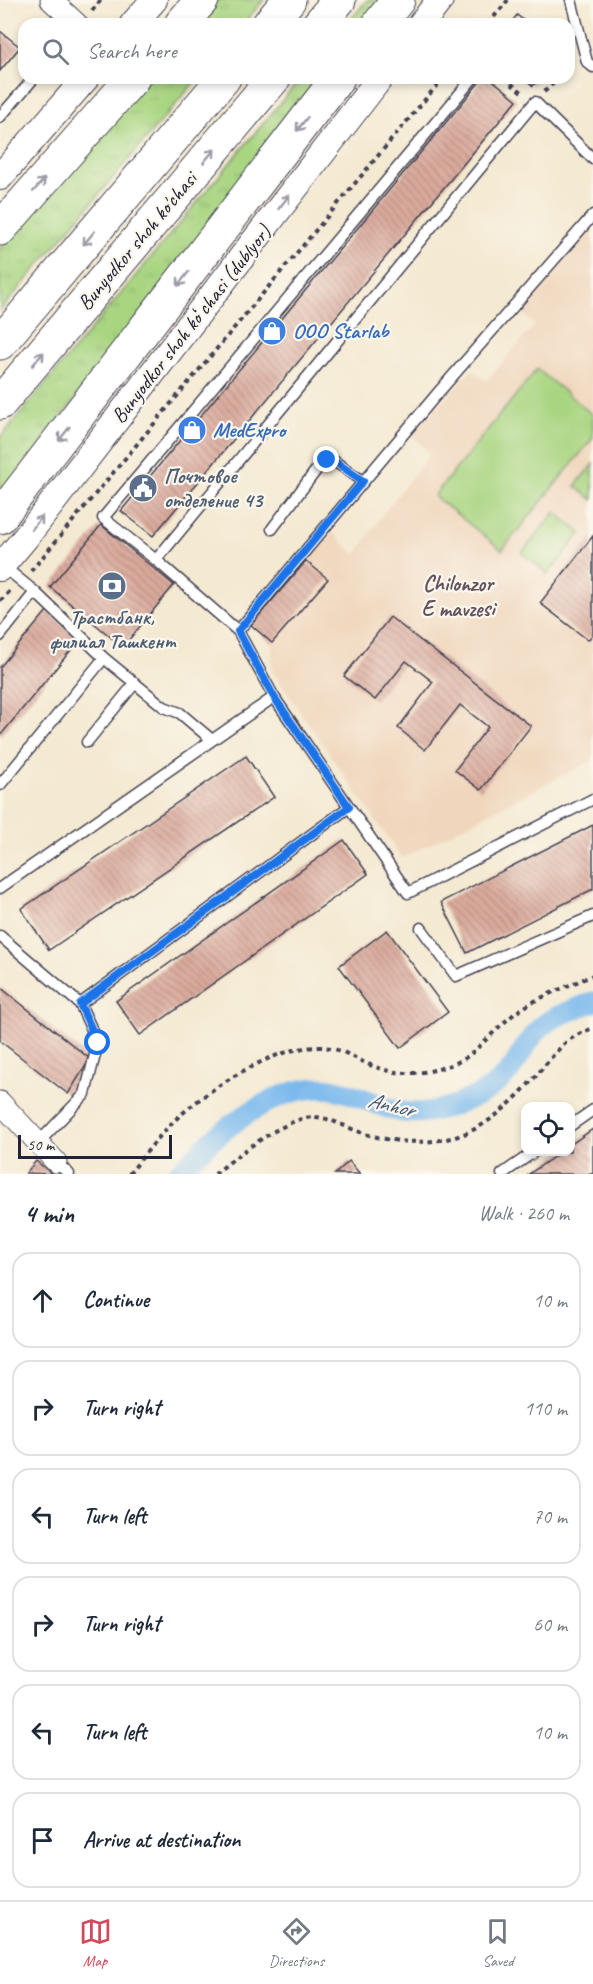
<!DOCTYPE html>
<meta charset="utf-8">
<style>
:root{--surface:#fff;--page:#f2f2f3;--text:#1f2937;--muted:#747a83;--line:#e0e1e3;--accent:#d1495b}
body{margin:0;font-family:Caveat,sans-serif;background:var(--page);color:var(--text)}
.controls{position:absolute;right:18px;bottom:18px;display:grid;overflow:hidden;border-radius:12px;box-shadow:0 3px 9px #0003}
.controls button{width:54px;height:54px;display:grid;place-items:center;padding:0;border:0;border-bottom:2px solid var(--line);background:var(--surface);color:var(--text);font:30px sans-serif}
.scale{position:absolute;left:18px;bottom:15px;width:154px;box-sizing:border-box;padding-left:6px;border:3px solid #22223b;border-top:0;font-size:16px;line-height:21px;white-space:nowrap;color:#22223b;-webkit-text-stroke:4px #fbf7ec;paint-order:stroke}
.stop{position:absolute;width:18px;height:18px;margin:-14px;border:4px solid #1a73e8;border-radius:50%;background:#fff}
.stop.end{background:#1a73e8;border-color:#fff;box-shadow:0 2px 6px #0008}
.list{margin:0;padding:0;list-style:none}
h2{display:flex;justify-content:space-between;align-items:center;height:78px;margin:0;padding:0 24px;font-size:26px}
h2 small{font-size:20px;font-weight:400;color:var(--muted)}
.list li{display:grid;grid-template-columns:39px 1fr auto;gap:18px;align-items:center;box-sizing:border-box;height:96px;margin:0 12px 12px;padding:0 12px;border:2px solid var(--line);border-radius:18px}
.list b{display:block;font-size:22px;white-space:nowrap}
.list em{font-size:20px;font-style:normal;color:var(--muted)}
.icon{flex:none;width:33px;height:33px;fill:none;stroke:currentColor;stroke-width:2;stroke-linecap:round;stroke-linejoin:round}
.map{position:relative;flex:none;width:593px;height:1174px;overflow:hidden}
.search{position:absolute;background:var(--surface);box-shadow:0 3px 9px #0003;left:18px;right:18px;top:18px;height:66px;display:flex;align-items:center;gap:15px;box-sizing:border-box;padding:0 21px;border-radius:18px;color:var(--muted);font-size:22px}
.sheet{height:726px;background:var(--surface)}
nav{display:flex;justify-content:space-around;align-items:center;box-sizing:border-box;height:84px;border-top:2px solid var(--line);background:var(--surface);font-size:16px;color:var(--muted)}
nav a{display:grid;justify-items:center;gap:3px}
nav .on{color:var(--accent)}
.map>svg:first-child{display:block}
.built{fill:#f0d6bc}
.grass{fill:url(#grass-tufts);stroke:#667c5e;stroke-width:1.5}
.pitch{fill:#a9d581;stroke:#667c5e;stroke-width:1.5}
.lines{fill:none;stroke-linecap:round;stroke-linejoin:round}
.canal{stroke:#7ab9ed;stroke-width:21}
.building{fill:url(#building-back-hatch)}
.service-casing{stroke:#424052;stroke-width:13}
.minor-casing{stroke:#424052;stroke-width:23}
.tertiary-casing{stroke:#424052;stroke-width:28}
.primary-casing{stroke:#424052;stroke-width:35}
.path{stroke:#424052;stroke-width:4;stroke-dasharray:4.5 4.5;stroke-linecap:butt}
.service{stroke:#fff;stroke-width:10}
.minor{stroke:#fff;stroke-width:21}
.tertiary{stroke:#fff;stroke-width:26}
.primary{stroke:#fff;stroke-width:33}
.oneway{stroke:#9c9ca7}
.route{stroke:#1a73e8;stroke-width:8}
.labels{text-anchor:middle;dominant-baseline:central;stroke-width:4.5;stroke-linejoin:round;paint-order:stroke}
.street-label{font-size:21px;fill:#22223b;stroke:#fbf7ec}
.shop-label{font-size:21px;font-weight:bold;fill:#366cbe;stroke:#fbf7ec;text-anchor:start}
.service-label{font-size:21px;font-weight:bold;fill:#4e5e75;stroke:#fbf7ec;text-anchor:start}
.neighbourhood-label{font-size:22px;font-weight:bold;fill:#63525d;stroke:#fbf7ec}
.water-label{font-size:22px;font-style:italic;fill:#415779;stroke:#fbf7ec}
</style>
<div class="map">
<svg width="593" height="1174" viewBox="0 0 593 1174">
<defs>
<pattern id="grass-tufts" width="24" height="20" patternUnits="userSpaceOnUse" patternTransform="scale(1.5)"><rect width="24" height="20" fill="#a9d581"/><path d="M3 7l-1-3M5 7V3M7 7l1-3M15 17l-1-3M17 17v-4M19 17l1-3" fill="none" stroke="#91b770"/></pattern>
<pattern id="building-back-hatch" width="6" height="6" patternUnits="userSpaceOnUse" patternTransform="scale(1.5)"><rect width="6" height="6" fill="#dbab9d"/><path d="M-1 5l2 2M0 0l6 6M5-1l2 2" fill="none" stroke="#b18b81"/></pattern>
</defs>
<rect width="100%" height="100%" fill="#fbf7ec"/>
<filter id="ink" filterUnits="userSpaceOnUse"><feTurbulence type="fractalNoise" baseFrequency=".0167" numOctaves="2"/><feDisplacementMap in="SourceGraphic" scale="12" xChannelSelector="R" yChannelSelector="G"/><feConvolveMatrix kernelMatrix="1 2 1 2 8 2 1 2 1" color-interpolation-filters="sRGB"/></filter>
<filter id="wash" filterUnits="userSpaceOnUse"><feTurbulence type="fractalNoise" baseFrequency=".008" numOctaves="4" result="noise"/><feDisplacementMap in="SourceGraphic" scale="24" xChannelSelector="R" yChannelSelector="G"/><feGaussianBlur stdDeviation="1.35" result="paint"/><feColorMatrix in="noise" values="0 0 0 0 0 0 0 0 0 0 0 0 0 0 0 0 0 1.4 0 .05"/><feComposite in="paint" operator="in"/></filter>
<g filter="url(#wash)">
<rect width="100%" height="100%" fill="#f4e9d1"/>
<path class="built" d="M593 223V760L402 858 272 671V643L251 625 332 532 356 555 382 515 430 454 412 435 471 370 486 381 535 325 523 313Z"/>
<path class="grass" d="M217 0H264L243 24H196Z
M367 0H382L364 24H347Z
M149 78H198L0 311V248Z
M301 78H322L0 497V438Z"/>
<path class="pitch" d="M537 369 593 415V438L502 550 434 496Z
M593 464V500L575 486Z
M555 512 581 533 548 574 522 553Z"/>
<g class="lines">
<path class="canal" d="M178 1174C211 1136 278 1080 332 1089 352 1092 369 1102 388 1108 413 1118 443 1111 467 1100 485 1093 503 1081 514 1065 522 1053 529 1038 540 1028 554 1015 576 1009 593 1002"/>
</g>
<g id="blocks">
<path class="building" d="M517 15 528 24H510Z
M0 31 20 47 0 71Z
M483 78H490L517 100 153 536 121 511Z
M524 78H539L533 86Z
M101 525 174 585 123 647 50 587Z
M593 536V634L588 640 540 603Z
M306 561 328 579 272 643 251 625Z
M47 611 80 639 0 736V667Z
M390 617 531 726 481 790 455 770 488 727 460 705 425 750 398 728 433 682 406 661 375 700 344 676Z
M246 756 274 797 49 950 21 909Z
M593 825V889L467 953 441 902Z
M344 840 368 874 140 1035 116 1001Z
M387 930 448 1012 400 1048 339 966Z
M0 987 90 1059 68 1094 0 1041Z
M593 1129V1174H529L561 1152H570V1145Z
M36 1161 52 1174 26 1173Z
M349 1161 360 1174H335Z"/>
</g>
</g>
<g filter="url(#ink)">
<use href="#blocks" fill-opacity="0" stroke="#424052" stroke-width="1.5"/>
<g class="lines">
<g class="service-casing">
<path id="service" d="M571 0 587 62 593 67
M0 117 34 78
M272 529 320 465 327 460 334 461 363 481
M156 560 535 102 593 159
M3 566 35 592
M238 631 437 394 593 215
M0 636 35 592 104 658 164 707 180 713 212 740
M274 697 238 631 156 560 103 518 473 78
M87 742 135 683
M0 785 104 658
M0 888 274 697 408 893 593 799
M421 928 456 976 593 916
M0 936 80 1004 98 1043 85 1094 38 1143
M80 1004 349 807
M570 1126 593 1110
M56 1162 69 1174
M502 1174 534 1152"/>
</g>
<g class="minor-casing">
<path id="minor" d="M51 0 77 24
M0 1102 56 1162"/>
</g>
<g class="tertiary-casing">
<path id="tertiary" d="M133 24 154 0
M421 24 440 0
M0 177 86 78
M0 568 26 537 380 78"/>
</g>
<g class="primary-casing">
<path id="primary" d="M181 24 202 0
M269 24 289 0
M319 24 339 0
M379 24 398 0
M0 229 133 78
M0 343 224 78
M0 403 274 78
M0 517 338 78"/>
</g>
<path class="path" d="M92 11 101 0
M488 24 508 0
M504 78 523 93
M544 92 559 78
M31 571 443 78
M0 601 10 591
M129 1174C143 1157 157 1138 173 1122 207 1089 286 1036 334 1049 346 1052 356 1059 368 1064 389 1073 411 1076 434 1070 445 1067 459 1063 468 1056 487 1041 502 1021 523 1008 543 995 571 985 593 975
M215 1174C236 1156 285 1118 313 1117 327 1117 339 1124 352 1129 384 1142 421 1146 455 1137 487 1128 513 1102 535 1077 546 1065 555 1051 569 1040 576 1035 585 1031 593 1028"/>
<use href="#service" class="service"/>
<use href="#minor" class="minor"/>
<use href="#tertiary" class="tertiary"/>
<use href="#primary" class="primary"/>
</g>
<defs><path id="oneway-shaft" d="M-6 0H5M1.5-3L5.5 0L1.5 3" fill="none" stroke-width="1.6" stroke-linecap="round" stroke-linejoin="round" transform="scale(1.5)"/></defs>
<g class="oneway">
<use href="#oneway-shaft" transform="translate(302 124) rotate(128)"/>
<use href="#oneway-shaft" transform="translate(209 156) rotate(-50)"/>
<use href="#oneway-shaft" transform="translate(39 185) rotate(-48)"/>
<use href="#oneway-shaft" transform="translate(284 202) rotate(-52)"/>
<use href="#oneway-shaft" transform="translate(89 238) rotate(130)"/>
<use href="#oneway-shaft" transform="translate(183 279) rotate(128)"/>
<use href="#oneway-shaft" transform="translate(38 359) rotate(-50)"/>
<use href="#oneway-shaft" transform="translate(64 434) rotate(128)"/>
<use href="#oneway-shaft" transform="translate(37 523) rotate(-52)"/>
</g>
</g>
<g class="lines" filter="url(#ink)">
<path class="route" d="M98 1043 80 1004 349 807 274 697 238 631 363 481 334 461 327 460"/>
</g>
<defs>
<g id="shop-disc" transform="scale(1.5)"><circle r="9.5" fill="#3f7fe0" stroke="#fbf7ec"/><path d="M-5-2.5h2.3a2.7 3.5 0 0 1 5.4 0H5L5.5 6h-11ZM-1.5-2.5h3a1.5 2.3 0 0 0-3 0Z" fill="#fff"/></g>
<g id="civic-disc" transform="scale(1.5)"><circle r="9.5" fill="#5c6f8a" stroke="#fbf7ec"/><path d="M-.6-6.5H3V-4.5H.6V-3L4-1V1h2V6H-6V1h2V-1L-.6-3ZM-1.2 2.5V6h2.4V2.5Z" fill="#fff"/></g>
<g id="bank-disc" transform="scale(1.5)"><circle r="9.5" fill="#5c6f8a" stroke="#fbf7ec"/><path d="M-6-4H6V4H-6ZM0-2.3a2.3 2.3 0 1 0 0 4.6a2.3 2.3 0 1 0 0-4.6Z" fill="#fff"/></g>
</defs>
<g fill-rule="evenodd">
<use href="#shop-disc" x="272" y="331"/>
<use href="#shop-disc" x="192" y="430"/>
<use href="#civic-disc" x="143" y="488"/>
<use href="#bank-disc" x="112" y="586"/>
</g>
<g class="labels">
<g class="street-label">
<text transform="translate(137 241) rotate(-50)">Bunyodkor shoh ko'chasi</text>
<text transform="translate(191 324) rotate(-52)">Bunyodkor shoh koʻchasi (dublyor)</text>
</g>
<g class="shop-label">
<text x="293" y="331">ООО Starlab</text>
<text x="213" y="430">MedExpro</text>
</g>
<g class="service-label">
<text x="164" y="476">Почтовое<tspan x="164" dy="24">отделение 43</tspan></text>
<text x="112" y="617" text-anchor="middle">Трастбанк,<tspan x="112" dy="24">филиал Ташкент</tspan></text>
</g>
<g class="neighbourhood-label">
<text x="458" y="584">Chilonzor<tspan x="458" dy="25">E mavzesi</tspan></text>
</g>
<g class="water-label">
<text transform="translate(391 1105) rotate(13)">Anhor</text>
</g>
</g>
</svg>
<div class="controls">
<button><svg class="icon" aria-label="locate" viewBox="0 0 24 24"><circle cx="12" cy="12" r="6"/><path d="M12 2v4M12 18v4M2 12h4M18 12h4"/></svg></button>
</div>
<div class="scale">50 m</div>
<div class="stop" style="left:98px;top:1043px"></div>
<div class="stop end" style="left:327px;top:460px"></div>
<div class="search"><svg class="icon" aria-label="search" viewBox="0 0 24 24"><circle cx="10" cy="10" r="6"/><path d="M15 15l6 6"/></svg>Search here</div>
</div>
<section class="sheet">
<h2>4 min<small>Walk · 260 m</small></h2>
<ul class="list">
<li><svg class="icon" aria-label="ahead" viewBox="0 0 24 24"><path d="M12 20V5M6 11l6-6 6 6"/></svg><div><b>Continue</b></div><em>10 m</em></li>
<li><svg class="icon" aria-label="right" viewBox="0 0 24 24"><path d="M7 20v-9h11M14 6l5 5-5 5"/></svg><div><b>Turn right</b></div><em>110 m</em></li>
<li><svg class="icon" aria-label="left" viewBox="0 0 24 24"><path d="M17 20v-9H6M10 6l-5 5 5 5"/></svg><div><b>Turn left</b></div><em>70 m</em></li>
<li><svg class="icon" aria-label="right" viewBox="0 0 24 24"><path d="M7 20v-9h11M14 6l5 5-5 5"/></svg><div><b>Turn right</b></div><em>60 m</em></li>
<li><svg class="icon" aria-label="left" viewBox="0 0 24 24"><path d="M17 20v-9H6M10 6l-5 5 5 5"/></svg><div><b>Turn left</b></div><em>10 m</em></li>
<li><svg class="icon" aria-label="arrive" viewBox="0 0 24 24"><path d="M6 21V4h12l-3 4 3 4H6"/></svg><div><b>Arrive at destination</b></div></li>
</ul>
</section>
<nav>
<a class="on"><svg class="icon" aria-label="map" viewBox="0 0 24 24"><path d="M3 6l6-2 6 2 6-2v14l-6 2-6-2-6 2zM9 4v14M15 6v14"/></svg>Map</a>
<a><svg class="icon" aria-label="directions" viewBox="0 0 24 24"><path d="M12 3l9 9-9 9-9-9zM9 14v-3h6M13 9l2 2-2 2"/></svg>Directions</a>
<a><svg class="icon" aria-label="saved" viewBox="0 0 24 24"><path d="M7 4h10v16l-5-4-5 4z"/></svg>Saved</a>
</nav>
